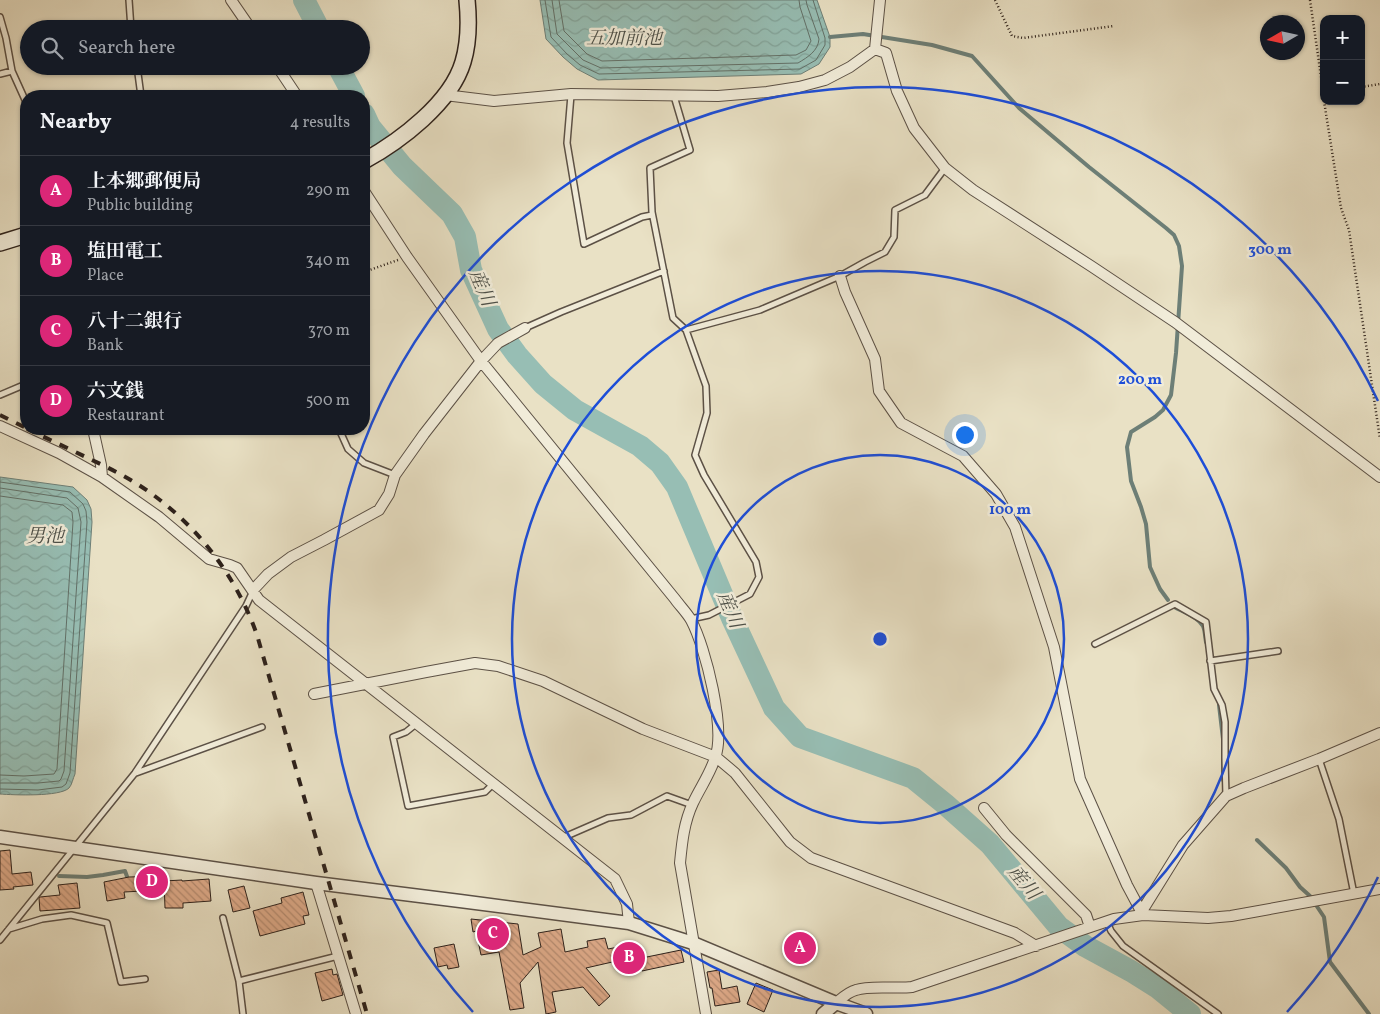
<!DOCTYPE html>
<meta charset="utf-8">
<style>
:root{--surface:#171b24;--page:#20242c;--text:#f1f3f6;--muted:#9ea1a6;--line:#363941;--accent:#db2777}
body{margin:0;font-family:Vollkorn,"Noto Serif JP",serif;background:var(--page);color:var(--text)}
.controls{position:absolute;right:15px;top:15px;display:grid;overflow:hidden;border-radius:10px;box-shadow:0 1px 4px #0004}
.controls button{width:45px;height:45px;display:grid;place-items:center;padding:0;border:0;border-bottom:1px solid var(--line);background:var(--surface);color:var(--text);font:25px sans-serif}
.compass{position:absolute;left:1260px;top:15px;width:45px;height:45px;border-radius:50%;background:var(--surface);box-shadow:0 1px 4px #0004;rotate:261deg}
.you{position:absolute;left:964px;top:434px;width:18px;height:18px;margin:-12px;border:4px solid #fff;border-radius:50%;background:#1a73e8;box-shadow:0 0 0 8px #1a73e833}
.badge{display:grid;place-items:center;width:32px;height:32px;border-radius:50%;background:var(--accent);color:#fff;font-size:16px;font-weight:700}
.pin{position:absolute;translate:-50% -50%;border:2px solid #fff;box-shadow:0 1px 5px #0006}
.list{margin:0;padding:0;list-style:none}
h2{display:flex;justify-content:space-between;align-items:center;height:65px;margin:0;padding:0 20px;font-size:21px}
h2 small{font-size:16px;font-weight:400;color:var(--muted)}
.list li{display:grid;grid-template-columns:32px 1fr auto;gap:15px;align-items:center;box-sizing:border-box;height:70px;padding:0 20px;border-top:1px solid var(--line)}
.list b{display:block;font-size:19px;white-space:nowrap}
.list p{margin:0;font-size:16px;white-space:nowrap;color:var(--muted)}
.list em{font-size:16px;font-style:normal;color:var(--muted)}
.icon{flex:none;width:28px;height:28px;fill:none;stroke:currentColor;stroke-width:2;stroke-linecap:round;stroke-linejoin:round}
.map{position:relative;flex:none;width:1380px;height:1014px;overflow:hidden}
.search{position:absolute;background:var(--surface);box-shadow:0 1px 4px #0004;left:20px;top:20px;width:350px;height:55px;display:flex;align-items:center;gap:12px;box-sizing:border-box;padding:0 18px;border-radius:28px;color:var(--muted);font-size:19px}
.panel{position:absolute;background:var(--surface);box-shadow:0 1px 4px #0004;left:20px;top:90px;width:350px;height:345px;border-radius:20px}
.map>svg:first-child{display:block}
.water{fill:url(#water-waves);stroke:#6d7f77}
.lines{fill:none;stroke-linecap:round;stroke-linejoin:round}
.shore{stroke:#627068;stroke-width:1}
.stream{stroke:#6d7f77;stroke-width:4}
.river{stroke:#97beb4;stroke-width:22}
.building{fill:url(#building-back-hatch);stroke:#2d211b}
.service-casing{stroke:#5c5146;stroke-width:8}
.minor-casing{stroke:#5c5146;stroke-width:12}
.tertiary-casing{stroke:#5c5146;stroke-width:15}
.secondary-casing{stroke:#2d211b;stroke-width:18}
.path{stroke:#2d211b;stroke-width:2.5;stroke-dasharray:1 2.5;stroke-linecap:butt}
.service{stroke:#f1ecd9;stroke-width:5}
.minor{stroke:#f1ecd9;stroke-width:10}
.tertiary{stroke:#f1ecd9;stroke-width:12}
.secondary{stroke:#f1ecd9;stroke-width:15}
.rail{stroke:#2d211b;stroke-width:4;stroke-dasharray:9 9;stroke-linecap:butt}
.ring{fill:none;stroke:#1d4ed8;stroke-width:2.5}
.labels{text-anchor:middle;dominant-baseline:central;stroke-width:5;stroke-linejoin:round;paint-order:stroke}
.water-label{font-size:19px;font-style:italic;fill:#4d5049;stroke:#f1ecd9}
.centre{fill:#1d4ed8;stroke:#f1ecd9;stroke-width:2.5}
.ring-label{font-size:15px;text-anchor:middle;font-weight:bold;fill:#1d4ed8;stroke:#f1ecd9;stroke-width:5;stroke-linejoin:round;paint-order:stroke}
</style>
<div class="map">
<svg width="1380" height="1014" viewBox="0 0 1380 1014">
<defs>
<pattern id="water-waves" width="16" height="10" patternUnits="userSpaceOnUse" patternTransform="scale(1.25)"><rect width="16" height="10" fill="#97beb4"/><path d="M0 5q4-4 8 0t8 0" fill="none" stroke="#82a39a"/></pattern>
<pattern id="building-back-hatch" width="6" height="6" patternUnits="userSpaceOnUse" patternTransform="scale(1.25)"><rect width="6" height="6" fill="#dfab8a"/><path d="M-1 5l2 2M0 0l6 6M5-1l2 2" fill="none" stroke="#b58b70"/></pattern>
</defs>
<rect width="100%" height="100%" fill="#e9e1c5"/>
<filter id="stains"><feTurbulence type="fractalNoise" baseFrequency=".004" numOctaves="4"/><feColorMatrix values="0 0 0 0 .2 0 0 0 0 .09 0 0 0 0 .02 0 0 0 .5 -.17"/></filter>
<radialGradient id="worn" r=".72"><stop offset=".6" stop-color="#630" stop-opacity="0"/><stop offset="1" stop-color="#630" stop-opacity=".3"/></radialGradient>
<path class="water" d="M540 0H817L830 37V47L819 64 801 74 598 80 577 69 563 57 546 39Z
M0 477 73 487 87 500 91 509 92 522 75 774C73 778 72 785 69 788 60 797 13 795 0 794Z"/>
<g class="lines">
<path class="shore" d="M545 0 551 37 567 54 580 65 599 74 800 69 816 60 825 45V38L813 0
M552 0 557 34 583 60 601 68 798 63C808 57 818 51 819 39L807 5 806 0
M559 0 564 31 587 54 602 61 796 55 806 50 811 41 800 7 799 0
M0 482 70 492 83 504 86 511 87 522 70 773 66 784 62 787 38 790 0 789
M0 488 67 498 78 508 81 522 64 771 61 779 59 781 38 783H0
M0 496 63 505 72 512 73 522 57 769 54 774 24 776 0 775"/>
<path class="stream" d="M830 37 863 34 932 45 972 56 1019 108 1089 167 1166 228 1174 235 1179 246 1182 266 1176 353 1171 395 1163 410 1155 417 1131 432 1127 447 1131 481 1141 507 1146 524 1150 567 1160 589 1168 600
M1176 608C1184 612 1198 617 1203 626 1205 630 1205 637 1206 642
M1219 705 1223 739V780
M1257 840 1286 868 1300 887 1310 896 1324 917 1330 962 1369 1014
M59 876 87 877 103 875 125 871 129 882"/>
<path class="river" d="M304 0 319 29
M338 66 354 96
M364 114 370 127 402 166 452 214 465 237 471 270 498 329 517 355 543 384 575 410 640 446 660 463 677 487 732 618 774 708 800 737 913 778 945 804 990 844 1059 927 1085 946 1131 971 1158 988 1190 1014"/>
</g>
<path class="building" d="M10 850 12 874 31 872 33 885 13 887 14 889 0 890V851Z
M161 876 162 890 124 892 125 898 107 901 104 882 129 877Z
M209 879 211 901 183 903V908H165L164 881 182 880V881Z
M77 883 80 908 40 911 39 898 40 897 60 895 58 885Z
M244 886 250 908 233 912 228 890Z
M303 892 309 915 303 916 305 924 260 936 253 911 282 903 281 898Z
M471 919 518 924 523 955 541 947 538 933 561 929 565 952 588 947 587 941 605 938 608 949 634 944 637 959 681 950 684 962 642 971 641 968 623 972 621 960 586 968 610 996 599 1006 583 987 552 992 556 1012 546 1014 538 962 520 983 524 1008 510 1010 499 952 481 955 476 931 473 932Z
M454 944 459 967 448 969 447 965 438 967 434 948Z
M332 969 333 975 337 974 343 995 322 1001 315 973Z
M719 970 722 989 737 986 740 1002 715 1006 712 988H710L707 972Z
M756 983 773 990 764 1012 747 1004Z"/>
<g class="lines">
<g class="service-casing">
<path id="service" d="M129 0 131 29
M0 17 6 38 12 71 26 102
M137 66 141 96
M0 74 12 71
M571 95 567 143 584 244 642 217 652 215
M674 96 690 150 650 168 652 212 673 318 686 330 706 386 707 413 695 455 704 475 756 562 759 577 750 594 709 615 691 619
M525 328 561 312 664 271
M686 330 760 310 840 276 865 262 885 252 894 237 895 210 925 195 945 168
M0 395 26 384
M339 429 348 449 364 463 395 475
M1095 644 1175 604 1206 622 1214 689 1222 705 1225 722V758L1226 796
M1210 661 1278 651
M416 724 406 732 393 737 408 806 485 792 493 784
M1319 759 1339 819 1354 894
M136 773 262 727
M562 838 608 818 631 815 667 796 692 805
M223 918 239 981 338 956
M1107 922 1111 931 1123 946 1218 1014
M9 929 42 919 71 915 107 923 121 982 145 979
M0 940 135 773 246 606 253 591
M239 981 243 1014"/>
</g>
<g class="minor-casing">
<path id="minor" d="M231 0 251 29
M875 49 886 53 897 91 914 128 945 168 973 190 1091 266 1175 322 1380 477
M277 66 297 96
M445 95 494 101 571 94 718 96 767 92 799 87 825 80 850 67 875 49 880 0
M364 191 407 257 481 361 675 599C680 606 687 613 691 620 706 648 726 730 715 758 710 774 700 788 693 803 684 822 682 842 680 863L706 1014
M840 276 845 292 875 359 879 391 901 423 963 456 996 494 1015 527 1054 647 1080 779 1127 885 1143 915
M0 426 59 453 102 477 159 517 209 559 230 565 237 568 259 600 615 879 627 904 629 923
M93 429 101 465 102 477
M253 590 268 574 291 557 324 540 379 510 389 494 395 475 424 434 481 361 498 343 525 328
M314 694 426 672 475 663 498 666 543 681 643 729 716 757 735 773 790 842 811 858 1015 933 1036 946
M984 808 1006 835 1086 915 1090 927
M316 883 356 1014
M1142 911 1183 845 1226 796 1244 788 1319 759 1380 733
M836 1003C842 998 848 992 856 990 869 985 896 989 912 987L1114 919 1143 915 1208 918 1231 916 1380 889"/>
</g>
<g class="tertiary-casing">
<path id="tertiary" d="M0 837 316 883 460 901 629 923 693 943 836 1003 866 1014
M823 1014 836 1003"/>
</g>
<g class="secondary-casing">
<path id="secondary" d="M364 161C400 141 451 103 463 62 469 42 469 20 467 0
M0 243 26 235"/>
</g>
<path class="path" d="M995 0 1012 36 1023 38 1114 26
M1310 0 1324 97
M1361 87 1380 84
M1324 101 1341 208 1349 230 1380 439
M364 272 398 260"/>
<use href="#service" class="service"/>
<use href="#minor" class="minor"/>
<use href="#tertiary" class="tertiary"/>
<use href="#secondary" class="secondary"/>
<path class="rail" d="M0 415 26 428
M27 429C49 439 71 450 92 460 113 470 133 480 152 494 200 529 237 578 257 635L367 1014"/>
</g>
<g class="ring">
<circle cx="880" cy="639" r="184"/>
<circle cx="880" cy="639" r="368"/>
<path d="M1378 877A552 552 0 0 1 1287 1012M473 1012A552 552 0 1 1 1378 401"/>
</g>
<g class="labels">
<g class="water-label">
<text x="624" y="39">五加前池</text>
<text transform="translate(481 288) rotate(67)">産川</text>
<text x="45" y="537">男池</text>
<text transform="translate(729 610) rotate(67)">産川</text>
<text transform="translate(1023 883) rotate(50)">産川</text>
</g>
</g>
<circle cx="880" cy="639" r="8" class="centre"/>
<g class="ring-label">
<text x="1270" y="254">300 m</text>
<text x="1140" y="384">200 m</text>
<text x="1010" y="514">100 m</text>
</g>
<rect width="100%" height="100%" filter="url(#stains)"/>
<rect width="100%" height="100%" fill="url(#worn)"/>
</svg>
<div class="controls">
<button>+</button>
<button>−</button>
</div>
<svg class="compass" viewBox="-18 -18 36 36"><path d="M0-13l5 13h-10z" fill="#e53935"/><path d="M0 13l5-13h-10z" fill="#9ea1a6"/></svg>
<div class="you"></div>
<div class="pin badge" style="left:800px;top:948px">A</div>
<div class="pin badge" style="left:629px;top:958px">B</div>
<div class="pin badge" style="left:493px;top:934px">C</div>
<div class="pin badge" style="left:152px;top:882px">D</div>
<div class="search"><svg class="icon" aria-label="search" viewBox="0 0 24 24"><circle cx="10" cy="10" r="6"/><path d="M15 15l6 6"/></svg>Search here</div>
<section class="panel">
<h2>Nearby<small>4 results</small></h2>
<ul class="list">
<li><span class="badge">A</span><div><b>上本郷郵便局</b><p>Public building</p></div><em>290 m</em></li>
<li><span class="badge">B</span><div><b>塩田電工</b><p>Place</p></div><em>340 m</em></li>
<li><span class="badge">C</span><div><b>八十二銀行</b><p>Bank</p></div><em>370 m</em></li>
<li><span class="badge">D</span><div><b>六文銭</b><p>Restaurant</p></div><em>500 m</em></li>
</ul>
</section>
</div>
